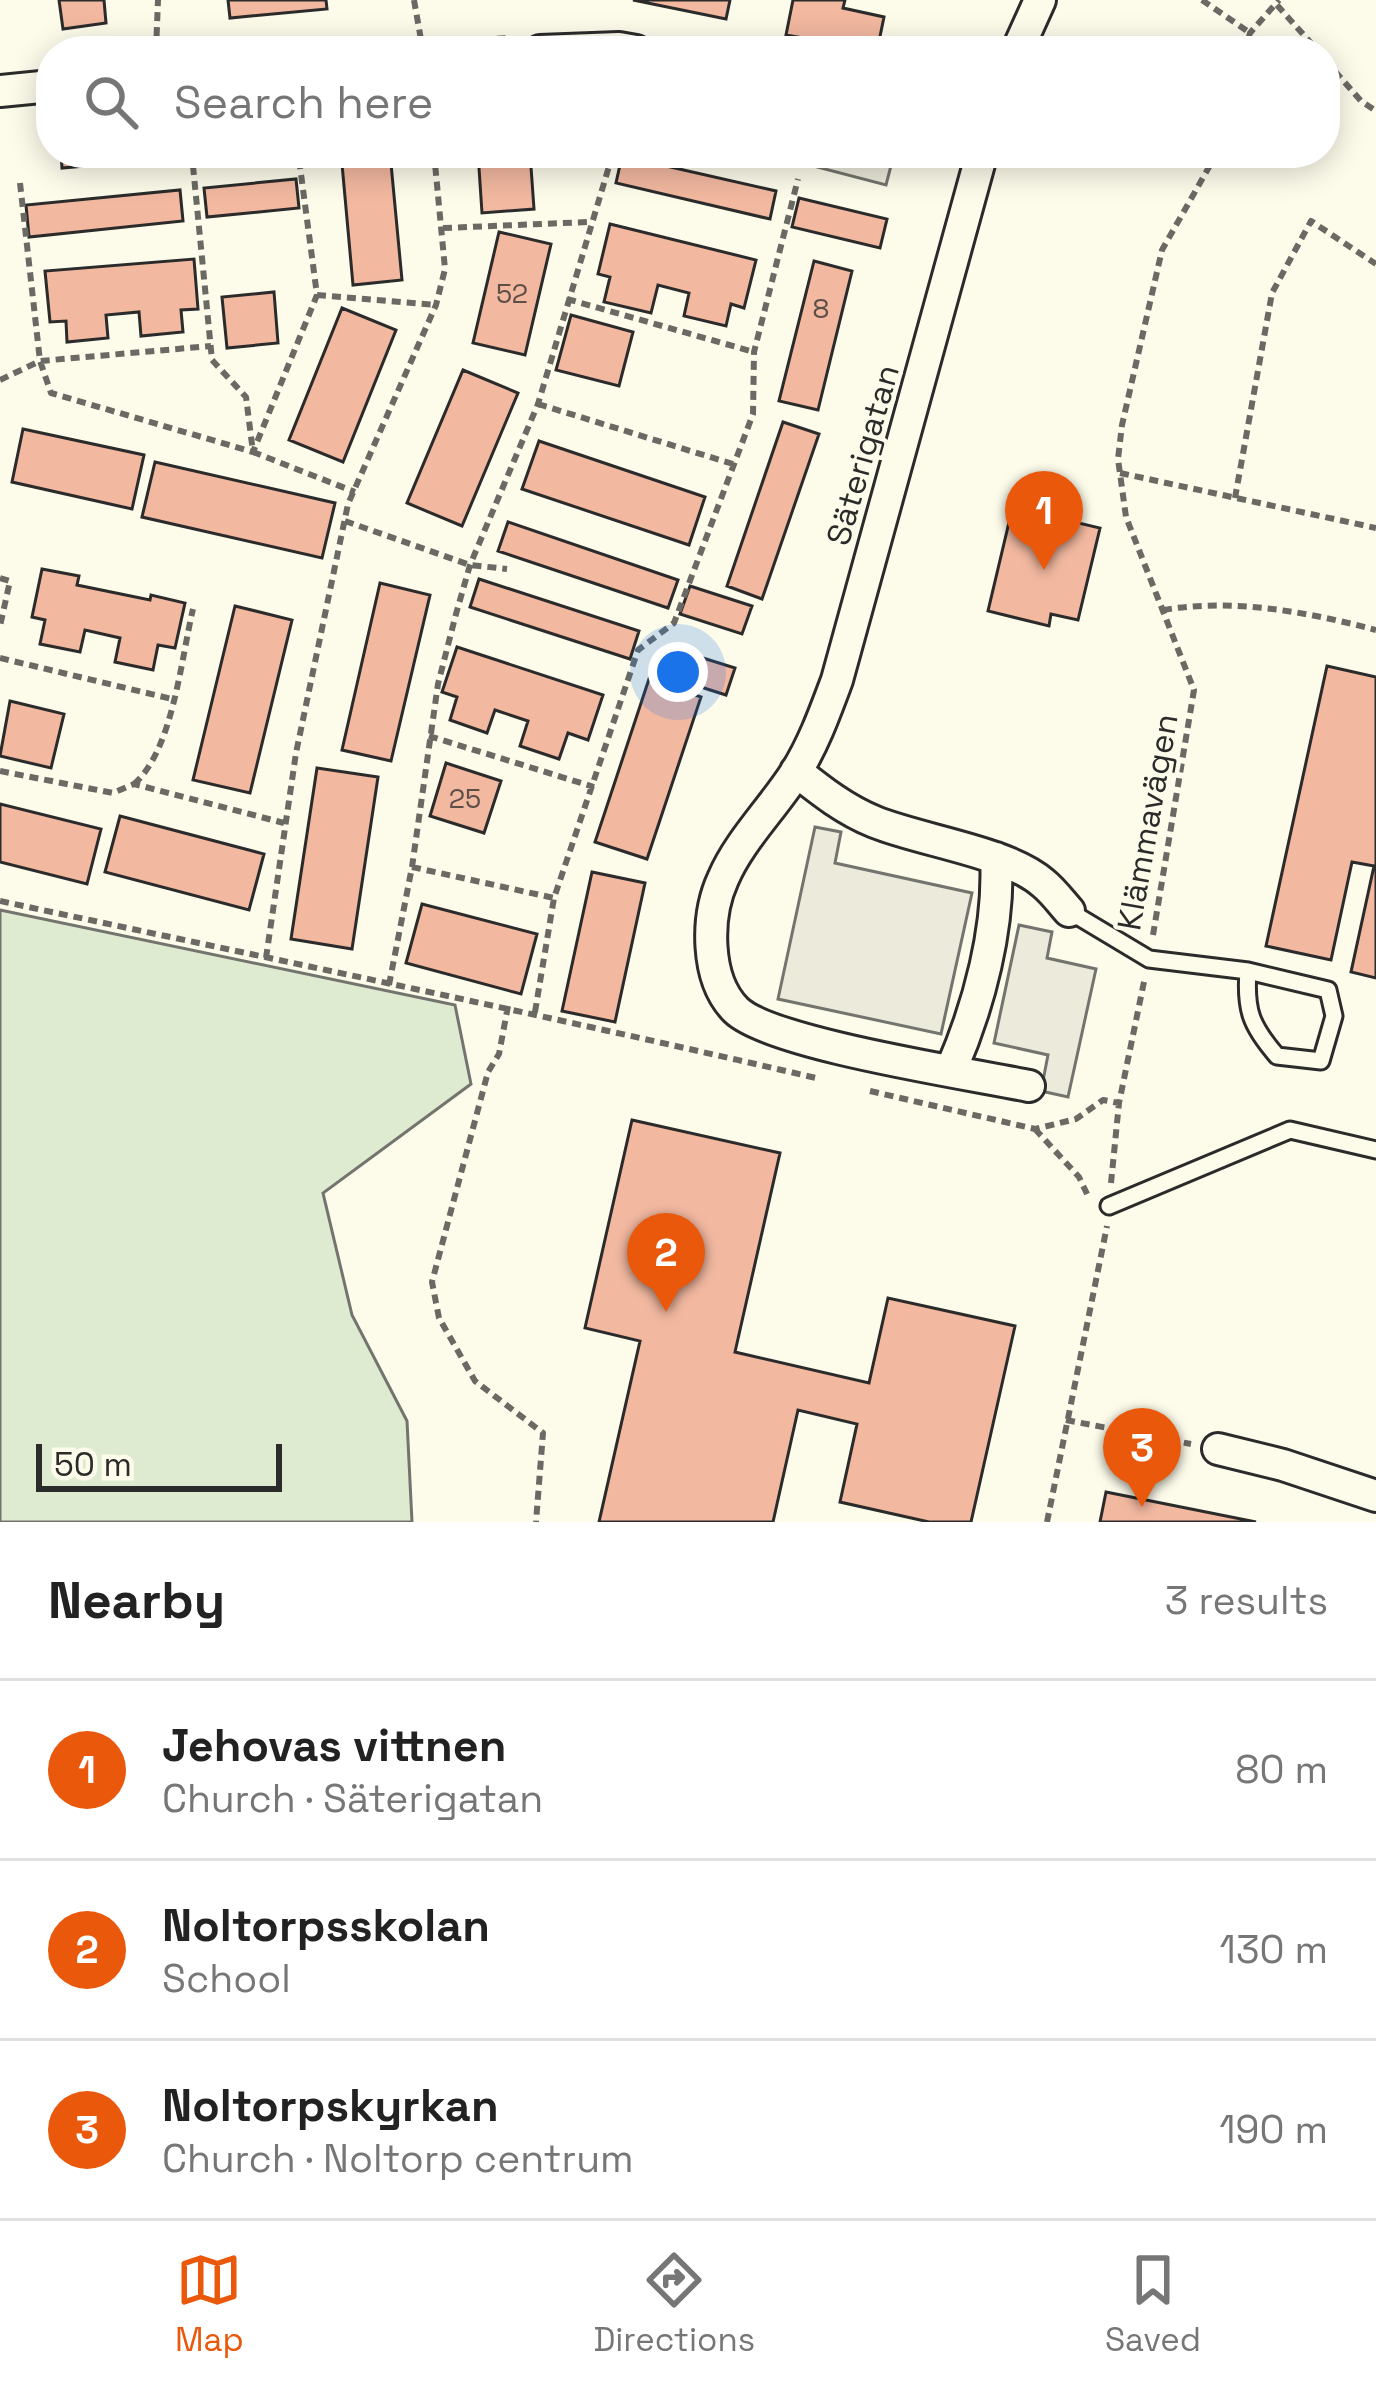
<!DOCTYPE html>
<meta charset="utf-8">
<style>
:root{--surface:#fff;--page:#f2f2f2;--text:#222;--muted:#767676;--line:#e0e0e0;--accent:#ea580c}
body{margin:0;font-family:"Space Grotesk",sans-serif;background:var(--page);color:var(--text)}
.scale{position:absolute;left:36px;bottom:30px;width:246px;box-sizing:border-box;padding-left:12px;border:6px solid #2b2b2b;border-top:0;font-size:33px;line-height:42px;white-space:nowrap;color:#2b2b2b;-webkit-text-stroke:9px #fdfbea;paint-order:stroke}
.you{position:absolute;left:678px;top:672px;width:42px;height:42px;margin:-30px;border:9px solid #fff;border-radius:50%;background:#1a73e8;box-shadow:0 0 0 18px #1a73e833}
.badge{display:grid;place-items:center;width:78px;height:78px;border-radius:50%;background:var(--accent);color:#fff;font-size:39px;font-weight:700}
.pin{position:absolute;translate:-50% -99px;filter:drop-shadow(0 3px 6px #0008)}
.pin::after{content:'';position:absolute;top:63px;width:42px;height:36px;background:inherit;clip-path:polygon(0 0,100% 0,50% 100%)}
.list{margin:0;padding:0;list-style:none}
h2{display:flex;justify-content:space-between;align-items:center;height:156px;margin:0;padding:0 48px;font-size:51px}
h2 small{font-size:39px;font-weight:400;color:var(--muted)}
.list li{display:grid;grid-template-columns:78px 1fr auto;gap:36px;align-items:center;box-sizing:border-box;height:180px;padding:0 48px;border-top:3px solid var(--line)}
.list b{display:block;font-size:45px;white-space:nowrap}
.list p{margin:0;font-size:39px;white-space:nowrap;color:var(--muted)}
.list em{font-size:39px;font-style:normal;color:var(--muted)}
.icon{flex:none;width:66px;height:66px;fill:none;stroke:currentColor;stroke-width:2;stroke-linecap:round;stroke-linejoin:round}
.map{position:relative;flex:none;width:1376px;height:1522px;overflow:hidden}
.search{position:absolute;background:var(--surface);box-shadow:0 6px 30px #0003;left:36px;right:36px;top:36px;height:132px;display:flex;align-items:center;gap:30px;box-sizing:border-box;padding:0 42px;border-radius:48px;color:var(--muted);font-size:45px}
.sheet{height:696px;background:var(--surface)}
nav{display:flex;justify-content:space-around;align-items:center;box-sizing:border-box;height:168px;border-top:3px solid var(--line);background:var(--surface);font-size:33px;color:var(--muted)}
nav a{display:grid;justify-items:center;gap:6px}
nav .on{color:var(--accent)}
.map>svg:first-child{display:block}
.green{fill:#deebd1;stroke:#74746e;stroke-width:3}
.parking{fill:#eceadb;stroke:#74746e;stroke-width:3}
.building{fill:#f2b8a0;stroke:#2b2b2b;stroke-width:3}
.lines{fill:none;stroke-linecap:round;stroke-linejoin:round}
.lane-casing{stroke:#2b2b2b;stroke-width:21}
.street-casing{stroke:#2b2b2b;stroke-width:36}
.path{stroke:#6a6964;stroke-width:6;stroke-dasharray:9 6;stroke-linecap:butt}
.lane{stroke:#fdfbea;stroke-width:15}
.street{stroke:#fdfbea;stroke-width:30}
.labels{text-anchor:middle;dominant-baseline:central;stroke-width:9;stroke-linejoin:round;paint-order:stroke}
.number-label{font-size:27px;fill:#5d4e48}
.street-label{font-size:33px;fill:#2b2b2b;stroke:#fdfbea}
</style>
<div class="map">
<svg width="1376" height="1522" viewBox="0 0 1376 1522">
<rect width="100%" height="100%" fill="#fdfbea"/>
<path class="green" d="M0 910 455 1005 471 1084 323 1193 352 1315 407 1421 412 1522H0Z"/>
<path class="parking" d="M820 153H873L893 158 886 185 817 167Z
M815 827 841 832 835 863 972 893 941 1034 778 999Z
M1019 925 1052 932 1047 958 1096 969 1068 1097 1041 1091 1048 1055 994 1043Z"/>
<path class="building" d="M59 0H104L106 23 63 29Z
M228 0H326L327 9 230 18Z
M633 0H730L726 19Z
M793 0H845L843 8 884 17 877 51 786 35Z
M61 153H141V161L62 168Z
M341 153H390L402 280 353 285Z
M478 153H530L534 209 482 213Z
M622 156 776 191 770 219 616 183Z
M296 179 299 208 207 217 204 188Z
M180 190 183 221 29 237 26 205Z
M799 198 887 219 880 248 792 227Z
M610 224 756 260 744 308 731 304 726 326 684 316 689 293 658 285 651 313 604 302 610 277 598 274Z
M499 232 551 244 525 355 473 343Z
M194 259 198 309 181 310 183 332 141 336 139 312 106 315 108 338 67 342 66 321 50 322 45 271Z
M814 261 852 271 818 410 779 401Z
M274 292 278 343 227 348 222 297Z
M342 308 396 330 343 462 289 440Z
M571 315 633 332 619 386 556 370Z
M463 370 518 393 462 526 407 503Z
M783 422 819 434 762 599 727 586Z
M23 429 144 455 132 509 12 482Z
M539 441 705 497 689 545 522 489Z
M155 462 335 503 322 558 142 517Z
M1015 497 1073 510 1070 521 1100 528 1078 620 1051 614 1049 626 988 611Z
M508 522 678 580 668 608 498 551Z
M42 569 79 576 77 585 150 600 151 595 185 603 175 648 158 645 153 670 115 662 120 638 85 630 80 652 40 644 45 620 32 617Z
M479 579 639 631 630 659 470 607Z
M380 583 430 595 391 761 342 750Z
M690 586 752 606 742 634 680 614Z
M235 606 292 620 250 793 193 780Z
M457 647 603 695 588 740 568 733 559 759 520 746 528 721 495 710 487 733 450 720 457 697 442 692Z
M671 648 735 668 726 695 663 675Z
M1327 666 1376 677V978L1351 972 1374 866 1352 862 1331 960 1266 946Z
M649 679 701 697 647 859 595 842Z
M10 701 64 714 51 768 0 756Z
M446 763 501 781 484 833 430 816Z
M317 768 378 777 352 949 291 939Z
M0 804 101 829 87 884 0 862Z
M120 816 264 854 249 910 105 872Z
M592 872 645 883 615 1022 562 1011Z
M422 904 537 934 521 994 406 963Z
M632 1120 780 1153 735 1352 869 1383 888 1298 1015 1326 971 1522H929L840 1502 857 1424 798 1410 773 1522H599L640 1341 585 1328Z
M1106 1492 1256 1522H1100Z"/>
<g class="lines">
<g class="lane-casing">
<path id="lane" d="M1069 911 1149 959 1248 971 1328 990 1334 1016 1321 1061 1277 1056C1251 1026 1245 1010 1248 971
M1109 1206 1290 1130 1376 1150"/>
</g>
<g class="street-casing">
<path id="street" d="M540 51 619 48 636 51
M1017 51 1040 0
M0 91 51 86
M982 153 837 680C825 712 814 743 796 772 773 808 739 841 723 879 706 916 705 979 736 1010 771 1044 971 1074 1029 1086
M796 771C821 791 845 810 875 822 922 841 1008 852 1043 883 1053 891 1061 902 1069 911
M951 1070C979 1006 1000 927 996 858
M1218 1449 1283 1465 1376 1496"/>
</g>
<path class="path" d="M414 0 423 51
M1202 0 1250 33
M1277 5 1318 51
M667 44 701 51
M156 51 158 0
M287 51 511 38
M1245 51 1250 33 1279 0
M1325 60 1361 101 1376 111
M193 166 212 360 246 397 253 452 355 492
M20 183 40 361 51 393 253 452 317 295 299 159
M443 228 589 222
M317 295 436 305
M567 299 754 352
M0 380 40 361 211 346
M538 404 733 464
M1120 473 1376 528
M1235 498 1272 293 1311 221 1376 264
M345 521 470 565 507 569
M0 578 10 581 0 626
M1163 610C1233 598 1308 612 1376 630
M0 658 172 699
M429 736 594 787
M0 771 113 793 134 784 284 823
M134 784C173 750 181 659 193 609
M412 867 554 898
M0 901C273 959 545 1015 816 1078
M1153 935 1194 690 1126 517 1118 459 1122 425 1162 250 1217 153
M266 958 296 753 348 504 436 305 445 269 434 153
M389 985 412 867 438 684 456 614 470 565 538 404 613 153
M508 1006 499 1054 488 1072 432 1282 439 1318 475 1381 543 1433 536 1522
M535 1012 554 898 638 650 674 623 753 414 754 352 798 179
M870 1091 1035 1129 1076 1119 1103 1100 1119 1103
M1035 1129 1079 1177 1088 1196
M1111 1183 1119 1103 1145 977
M1066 1420 1191 1444
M1047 1522 1107 1226"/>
<use href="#lane" class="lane"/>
<use href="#street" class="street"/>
</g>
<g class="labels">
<g class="number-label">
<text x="512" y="293">52</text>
<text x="821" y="308">8</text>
<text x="465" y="798">25</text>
</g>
<g class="street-label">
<text transform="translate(863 455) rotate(-74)">Säterigatan</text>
<text transform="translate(1148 822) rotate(-80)">Klämmavägen</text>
</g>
</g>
</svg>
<div class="scale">50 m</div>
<div class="you"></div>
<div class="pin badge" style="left:1044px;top:570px">1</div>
<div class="pin badge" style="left:666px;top:1312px">2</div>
<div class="pin badge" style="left:1142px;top:1507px">3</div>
<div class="search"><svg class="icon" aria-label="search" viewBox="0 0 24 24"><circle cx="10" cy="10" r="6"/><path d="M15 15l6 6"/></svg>Search here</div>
</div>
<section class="sheet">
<h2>Nearby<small>3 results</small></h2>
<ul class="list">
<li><span class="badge">1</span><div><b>Jehovas vittnen</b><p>Church · Säterigatan</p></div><em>80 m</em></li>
<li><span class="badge">2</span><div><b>Noltorpsskolan</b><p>School</p></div><em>130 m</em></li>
<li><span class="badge">3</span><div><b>Noltorpskyrkan</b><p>Church · Noltorp centrum</p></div><em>190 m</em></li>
</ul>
</section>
<nav>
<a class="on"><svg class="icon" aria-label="map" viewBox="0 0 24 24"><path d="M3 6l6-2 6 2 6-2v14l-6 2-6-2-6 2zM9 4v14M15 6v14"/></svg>Map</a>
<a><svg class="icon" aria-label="directions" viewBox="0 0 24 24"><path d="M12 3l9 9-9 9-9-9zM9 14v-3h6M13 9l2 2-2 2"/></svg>Directions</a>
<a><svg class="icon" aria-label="saved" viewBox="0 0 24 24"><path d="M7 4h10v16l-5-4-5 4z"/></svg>Saved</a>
</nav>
